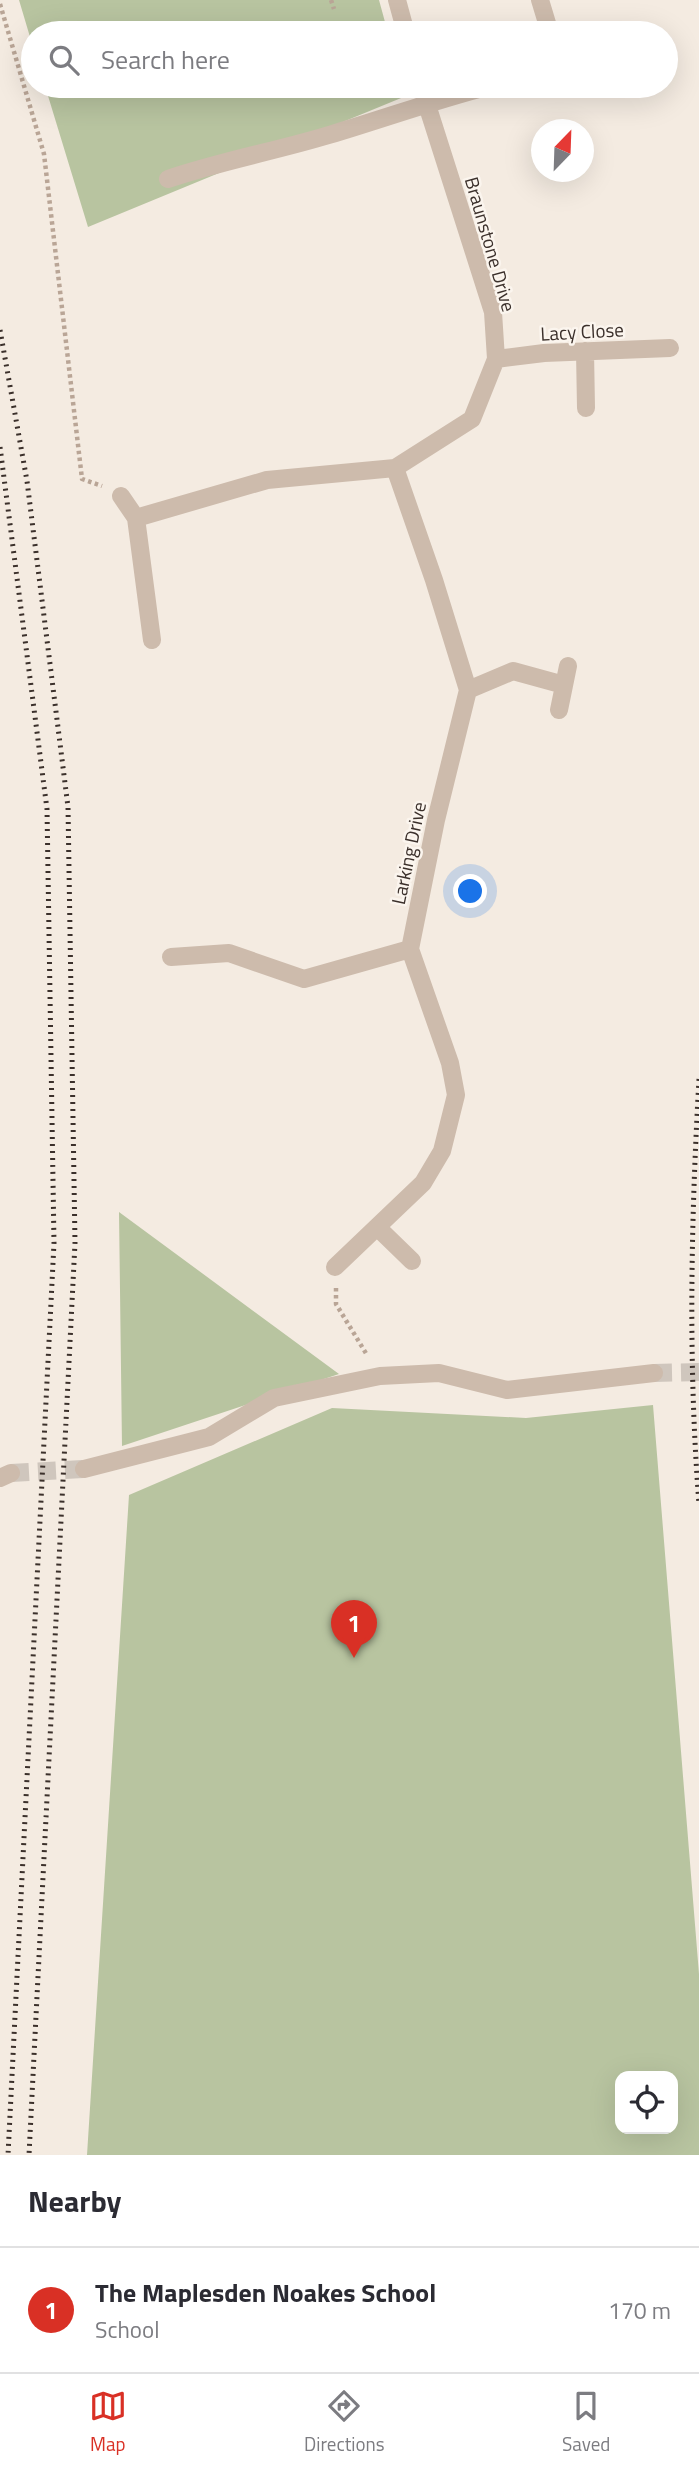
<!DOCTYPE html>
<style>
:root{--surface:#fff;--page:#f2f2f3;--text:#2b2b33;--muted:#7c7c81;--line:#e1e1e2;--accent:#d93025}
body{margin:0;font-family:"Titillium Web",sans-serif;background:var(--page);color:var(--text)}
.controls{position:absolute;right:21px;bottom:21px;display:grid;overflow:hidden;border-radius:14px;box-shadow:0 7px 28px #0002}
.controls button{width:63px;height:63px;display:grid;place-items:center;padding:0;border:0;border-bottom:2px solid var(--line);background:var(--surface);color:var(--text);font:35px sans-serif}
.compass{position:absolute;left:531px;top:119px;width:63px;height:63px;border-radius:50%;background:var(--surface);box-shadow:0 7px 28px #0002;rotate:23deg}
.you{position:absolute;left:471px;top:892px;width:24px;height:24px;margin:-18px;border:5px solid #fff;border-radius:50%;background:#1a73e8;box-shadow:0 0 0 10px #1a73e833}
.badge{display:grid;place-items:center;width:46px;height:46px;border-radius:50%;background:var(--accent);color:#fff;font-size:23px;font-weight:700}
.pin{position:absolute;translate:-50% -58px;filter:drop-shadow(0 2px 4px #0008)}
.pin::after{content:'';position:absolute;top:37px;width:24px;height:21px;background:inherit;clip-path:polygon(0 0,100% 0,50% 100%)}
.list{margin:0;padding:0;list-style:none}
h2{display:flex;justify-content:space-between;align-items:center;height:91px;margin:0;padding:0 28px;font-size:30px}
h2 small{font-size:23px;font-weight:400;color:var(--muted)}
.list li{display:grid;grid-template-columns:46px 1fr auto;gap:21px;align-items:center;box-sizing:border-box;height:126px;padding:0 28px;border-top:2px solid var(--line)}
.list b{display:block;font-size:26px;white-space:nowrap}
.list p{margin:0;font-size:23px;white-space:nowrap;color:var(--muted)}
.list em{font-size:23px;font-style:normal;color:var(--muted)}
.icon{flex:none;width:38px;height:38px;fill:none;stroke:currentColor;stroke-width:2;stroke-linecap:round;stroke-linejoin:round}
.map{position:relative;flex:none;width:699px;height:2155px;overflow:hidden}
.search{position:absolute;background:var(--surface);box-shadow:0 7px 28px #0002;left:21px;right:21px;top:21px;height:77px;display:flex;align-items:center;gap:18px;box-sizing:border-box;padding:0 24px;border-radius:38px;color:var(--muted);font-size:26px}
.sheet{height:217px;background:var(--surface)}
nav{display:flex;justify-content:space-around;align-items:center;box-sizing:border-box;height:98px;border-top:2px solid var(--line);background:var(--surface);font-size:19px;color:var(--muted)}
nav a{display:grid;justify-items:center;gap:4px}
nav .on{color:var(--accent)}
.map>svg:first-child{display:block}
.green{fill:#b8c4a0;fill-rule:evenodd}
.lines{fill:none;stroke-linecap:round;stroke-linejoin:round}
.minor-tunnel{stroke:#cfc6bd;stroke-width:18;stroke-dasharray:18 9;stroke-linecap:butt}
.path{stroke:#b9a596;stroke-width:4.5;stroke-dasharray:3.5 3.5;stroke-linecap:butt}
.minor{stroke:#cdbbac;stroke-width:18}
.rail{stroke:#3b302b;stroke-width:5;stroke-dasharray:2 5;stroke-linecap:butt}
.labels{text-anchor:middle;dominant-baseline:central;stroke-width:5;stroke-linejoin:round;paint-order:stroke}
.street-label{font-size:19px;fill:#3b302b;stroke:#fbf5ee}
</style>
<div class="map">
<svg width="699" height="2155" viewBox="0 0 699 2155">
<rect width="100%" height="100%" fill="#f4ebe1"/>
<path class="green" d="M19 0H379L388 33H33V47Z
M45 86H403L406 96 88 227Z
M119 1212 339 1374 122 1446Z
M653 1405 699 1974V2155H87L129 1495 332 1408 526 1418ZM620 2076H673V2129H620Z"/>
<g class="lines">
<path class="minor-tunnel" d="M654 1373 699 1372
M11 1473 84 1469"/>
<path class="path" d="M331 0 334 9
M0 4 44 154 82 479 102 486
M336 1288V1304L367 1355"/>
<path class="minor" d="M397 0 406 33
M540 0 550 33
M168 179C221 161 276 151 329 135 383 119 435 100 490 86
M585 351 586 408
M496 359 544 353 670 348
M121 496 136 518 152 640
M136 518 267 480 395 468 472 419 496 359 493 312 421 86
M468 690 513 671 564 685
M559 710 568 666
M171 957 229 953 304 979 410 949
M378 1228 412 1261
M335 1267 423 1183 442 1151 456 1095 450 1063 410 949 436 820 468 690 434 580 395 468
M84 1469 209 1437 274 1398 380 1376 439 1373 507 1390 654 1373
M0 1478 11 1473"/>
<path class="rail" d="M0 330 27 481 68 807 75 1243 29 2155
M0 447 47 809 54 1243 8 2155
M699 1079C691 1220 688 1364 699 1504"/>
</g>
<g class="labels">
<g class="street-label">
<text transform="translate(491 244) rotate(74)">Braunstone Drive</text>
<text transform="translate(582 331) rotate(-3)">Lacy Close</text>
<text transform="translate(408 853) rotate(-78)">Larking Drive</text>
</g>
</g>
</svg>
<div class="controls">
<button><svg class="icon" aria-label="locate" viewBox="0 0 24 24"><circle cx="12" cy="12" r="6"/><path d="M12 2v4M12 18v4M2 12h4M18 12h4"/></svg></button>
</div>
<svg class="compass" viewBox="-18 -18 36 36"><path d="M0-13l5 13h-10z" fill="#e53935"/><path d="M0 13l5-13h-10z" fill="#7c7c81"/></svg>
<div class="you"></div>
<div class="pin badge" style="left:354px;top:1658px">1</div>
<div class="search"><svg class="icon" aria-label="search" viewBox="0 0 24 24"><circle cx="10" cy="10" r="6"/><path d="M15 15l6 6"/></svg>Search here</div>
</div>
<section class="sheet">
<h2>Nearby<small></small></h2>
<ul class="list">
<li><span class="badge">1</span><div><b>The Maplesden Noakes School</b><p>School</p></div><em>170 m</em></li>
</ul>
</section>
<nav>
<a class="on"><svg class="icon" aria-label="map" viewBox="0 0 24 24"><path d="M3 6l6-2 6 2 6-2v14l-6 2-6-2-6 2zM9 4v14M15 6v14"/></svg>Map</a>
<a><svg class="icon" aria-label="directions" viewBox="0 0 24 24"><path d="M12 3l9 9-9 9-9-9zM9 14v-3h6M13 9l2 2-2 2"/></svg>Directions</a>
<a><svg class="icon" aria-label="saved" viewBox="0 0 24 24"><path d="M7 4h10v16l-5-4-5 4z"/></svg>Saved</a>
</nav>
